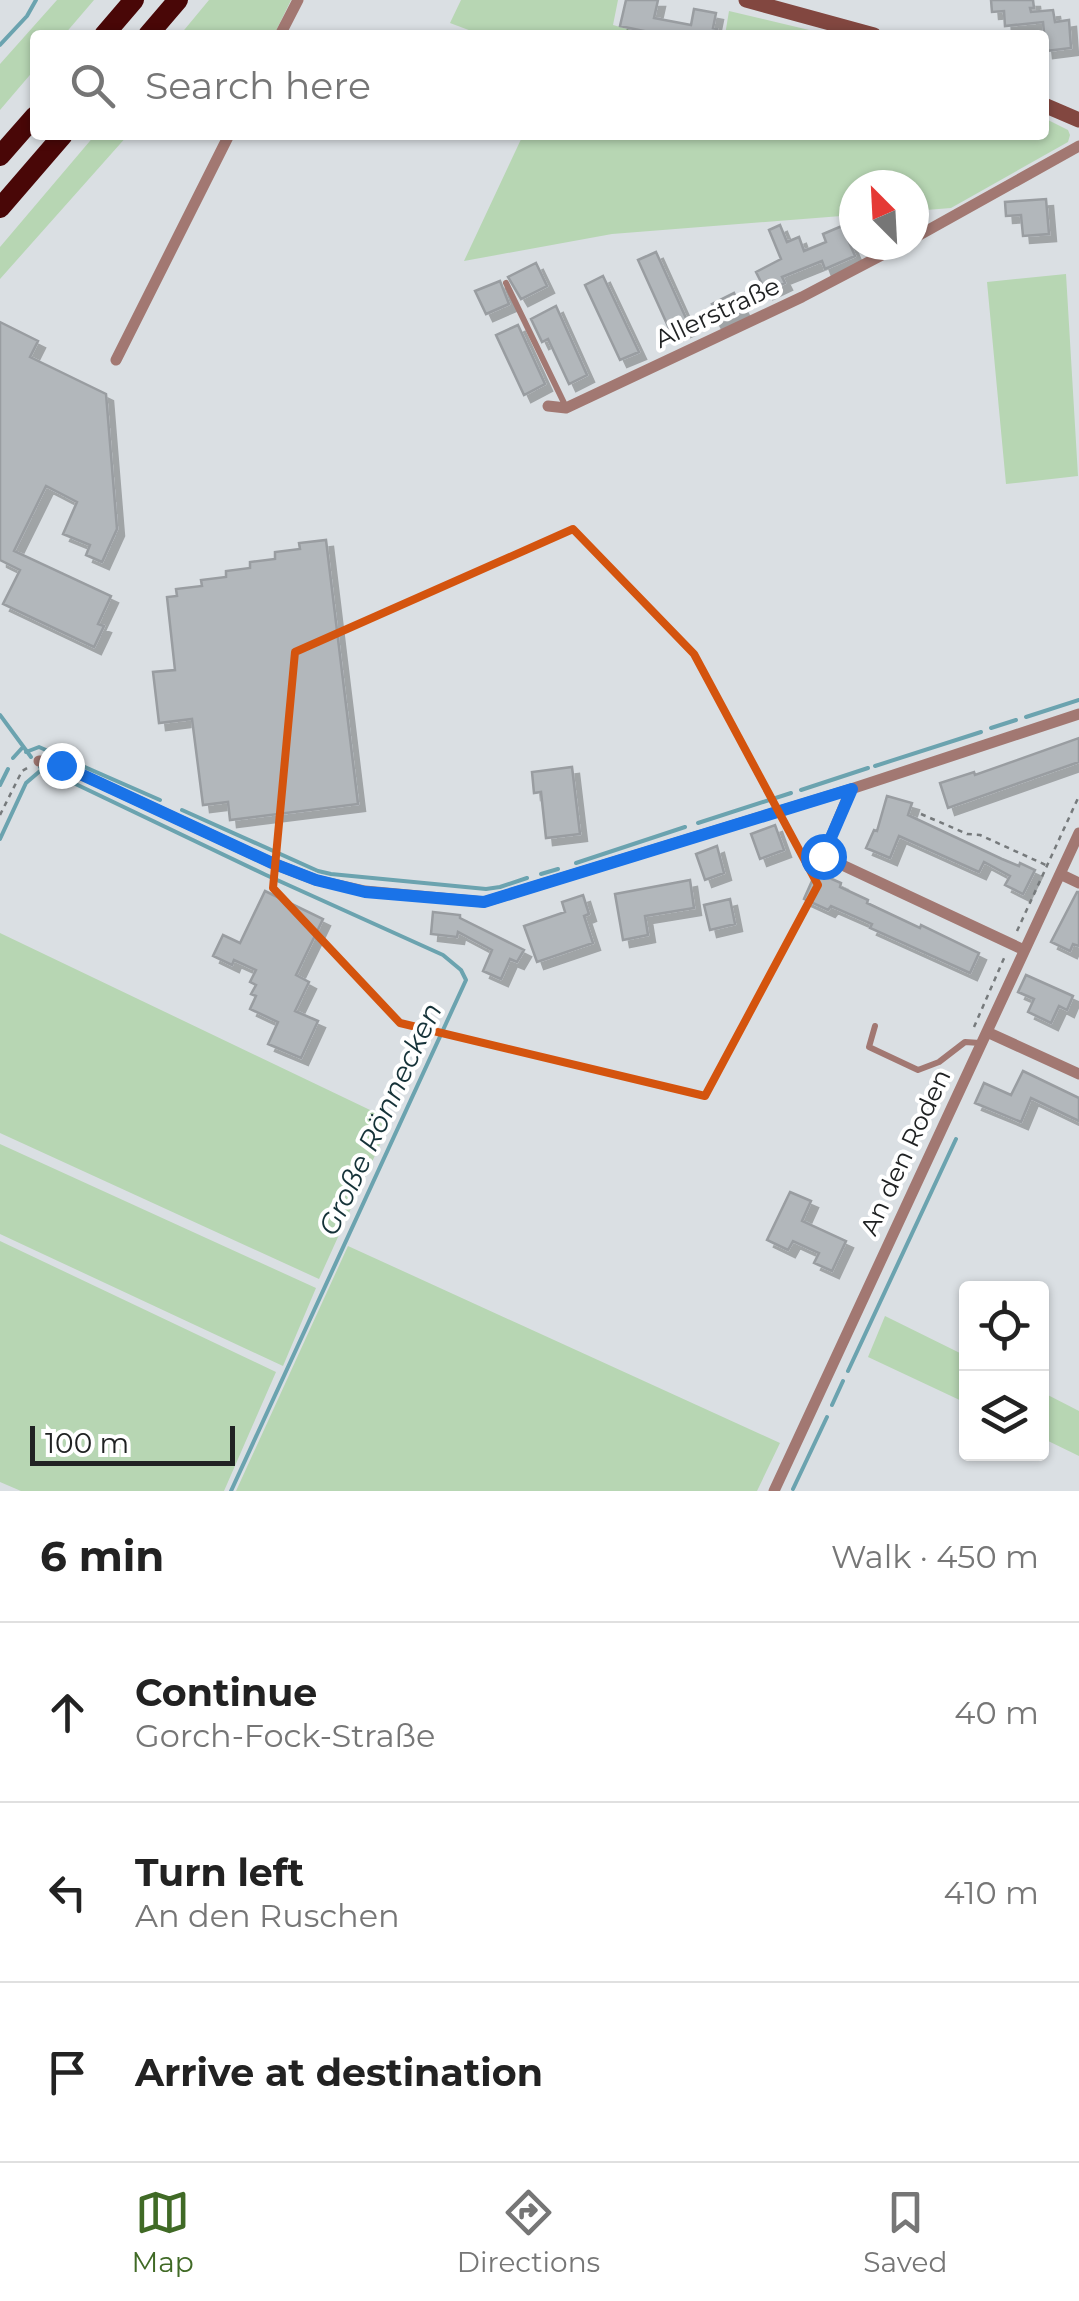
<!DOCTYPE html>
<meta charset="utf-8">
<style>
:root{--surface:#fff;--page:#f6f6f6;--text:#222;--muted:#767676;--line:#e0e0e0;--accent:#406a26}
body{margin:0;font-family:Montserrat,sans-serif;background:var(--page);color:var(--text)}
.controls{position:absolute;right:30px;bottom:30px;display:grid;overflow:hidden;border-radius:10px;box-shadow:0 2px 8px #0004}
.controls button{width:90px;height:90px;display:grid;place-items:center;padding:0;border:0;border-bottom:2px solid var(--line);background:var(--surface);color:var(--text);font:50px sans-serif}
.compass{position:absolute;left:839px;top:170px;width:90px;height:90px;border-radius:50%;background:var(--surface);box-shadow:0 2px 8px #0004;rotate:336deg}
.scale{position:absolute;left:30px;bottom:25px;width:205px;box-sizing:border-box;padding-left:10px;border:5px solid #202223;border-top:0;font-size:28px;line-height:35px;white-space:nowrap;color:#202223;-webkit-text-stroke:8px #fff;paint-order:stroke}
.stop{position:absolute;width:30px;height:30px;margin:-22px;border:8px solid #1a73e8;border-radius:50%;background:#fff}
.stop.end{background:#1a73e8;border-color:#fff;box-shadow:0 2px 10px #0008}
.list{margin:0;padding:0;list-style:none}
h2{display:flex;justify-content:space-between;align-items:center;height:130px;margin:0;padding:0 40px;font-size:42px}
h2 small{font-size:32px;font-weight:400;color:var(--muted)}
.list li{display:grid;grid-template-columns:65px 1fr auto;gap:30px;align-items:center;box-sizing:border-box;height:180px;padding:0 40px;border-top:2px solid var(--line)}
.list b{display:block;font-size:38px;white-space:nowrap}
.list p{margin:0;font-size:32px;white-space:nowrap;color:var(--muted)}
.list em{font-size:32px;font-style:normal;color:var(--muted)}
.icon{flex:none;width:55px;height:55px;fill:none;stroke:currentColor;stroke-width:2;stroke-linecap:round;stroke-linejoin:round}
.map{position:relative;flex:none;width:1079px;height:1491px;overflow:hidden}
.search{position:absolute;background:var(--surface);box-shadow:0 2px 8px #0004;left:30px;right:30px;top:30px;height:110px;display:flex;align-items:center;gap:25px;box-sizing:border-box;padding:0 35px;border-radius:10px;color:var(--muted);font-size:38px}
.sheet{height:670px;background:var(--surface)}
nav{display:flex;justify-content:space-around;align-items:center;box-sizing:border-box;height:140px;border-top:2px solid var(--line);background:var(--surface);font-size:28px;color:var(--muted)}
nav a{display:grid;justify-items:center;gap:5px}
nav .on{color:var(--accent)}
.map>svg:first-child{display:block}
.green{fill:#b7d6b3}
.lines{fill:none;stroke-linecap:round;stroke-linejoin:round}
.stream{stroke:#6ba3af;stroke-width:4}
.building{fill:#b2b7bb;stroke:#999da1;stroke-width:2.5;filter:url(#shadow)}
.path{stroke:#767a7c;stroke-width:2.5;stroke-dasharray:5 5;stroke-linecap:butt}
.lane{stroke:#a27872;stroke-width:6}
.street{stroke:#a27872;stroke-width:11}
.secondary{stroke:#824740;stroke-width:15}
.highway{stroke:#490707;stroke-width:20}
.route{stroke:#1a73e8;stroke-width:12}
.marked{fill:none;stroke:#d4540e;stroke-width:8;stroke-linejoin:round}
.labels{text-anchor:middle;dominant-baseline:central;stroke-width:8;stroke-linejoin:round;paint-order:stroke}
.street-label{font-size:25px;fill:#202223;stroke:#fff}
.water-label{font-size:28px;font-style:italic;fill:#153238;stroke:#fff}
</style>
<div class="map">
<svg width="1079" height="1491" viewBox="0 0 1079 1491">
<defs>
<filter id="shadow"><feDropShadow dx="7" dy="7" stdDeviation="0" flood-color="#0004"/></filter>
</defs>
<rect width="100%" height="100%" fill="#dadfe3"/>
<path class="green" d="M57 0H94L64 35H35V69L0 110V64Z
M209 0H291L274 35H225L220 32 217 35H180Z
M461 0H618L613 25 634 31 633 35H482L450 23Z
M729 11 830 35H725Z
M1044 118 1068 130 1070 135 1068 142 951 208 914 211V185H854V215L612 234 464 261 523 135H1044Z
M95 135H128L0 279V247Z
M1066 274 1078 476 1006 484 987 282Z
M0 933 391 1120 319 1279 0 1133Z
M0 1144 316 1288 283 1366 0 1234Z
M0 1241 276 1372 224 1491H21L0 1482Z
M348 1246 780 1443 757 1491H236Z
M885 1316 966 1356V1403L868 1357Z
M1042 1392 1079 1411V1456L1042 1438Z"/>
<g class="lines">
<path class="stream" d="M0 45 27 16 36 0
M0 715 31 757
M1026 717 1079 700
M991 728 1016 720
M26 752 39 747 160 800
M13 758 23 747
M875 766 981 732
M40 767 266 875 443 955 461 970 466 980 231 1491
M0 785 8 769
M801 790 868 768
M182 810 318 871 331 874 486 889 500 887 527 878
M698 823 791 793
M0 839 26 783 40 771
M576 863 685 827
M541 874 558 869
M848 1371 956 1139
M832 1405 843 1381
M793 1489 827 1417"/>
</g>
<path class="building" d="M626 0H658L654 18 691 25 694 9 716 13 713 28 717 29V35H663L620 26Z
M991 0H1033L1034 8H1030L1031 12 1053 10 1055 22 1069 20 1071 48 1046 51 1043 22 1005 26 1004 11 992 12Z
M1046 199 1049 234 1023 236 1021 215 1006 216 1005 202Z
M780 225 787 242 799 237 804 251 826 242 823 234 842 226 855 256 825 269 822 261 782 277 785 283 766 292 756 272 781 259 769 230Z
M656 252 690 327 672 335 638 260Z
M536 263 547 286 521 299 508 277Z
M603 276 639 352 620 360 585 285Z
M500 281 509 304 486 314 475 291Z
M734 293 743 311 716 324 709 310 714 307 712 304Z
M556 306 587 375 569 384 548 339 542 342 531 319Z
M0 322 38 341 30 357 106 394 117 529 102 562 86 555 90 545 63 534 77 502 46 486 14 551 111 596 98 624 104 626 94 647 3 604 20 570 0 560Z
M518 325 545 384 524 395 496 335Z
M326 540 358 804 230 820 228 802 203 805 192 719 159 723 153 672 175 670 167 597 177 596 176 589 202 586 201 580 226 577V571L250 568V562L275 559V552L300 549 299 543Z
M1079 738V762L948 808 940 783 974 772 975 775Z
M572 767 580 834 546 838 541 792 534 793 532 772Z
M887 796 912 803 908 815 1002 859 1019 866 1020 863 1035 870 1023 894 1005 885 1010 876 984 862 979 872 899 836 890 858 866 848 874 830 877 831Z
M775 825 784 850 760 859 751 834Z
M717 846 724 873 705 880 696 854Z
M816 872 841 883 840 887 868 900 867 903 920 928 921 925 979 953 970 973 870 928 872 924 831 906 828 910 804 899Z
M690 880 694 908 645 916 648 935 623 940 615 894Z
M265 891 323 919 296 975 309 982 295 1011 318 1021 301 1058 268 1044 278 1022 250 1009 256 996 251 994 256 985 250 982 256 970 234 960 232 965 213 956 223 935 240 943Z
M1077 892H1079V946L1073 944 1070 951 1051 942Z
M583 895 589 914 584 916 593 943 537 962 524 926 565 912 562 902Z
M730 899 735 924 710 930 704 905Z
M433 912 460 915V918L524 950 517 962 510 959 501 979 483 971 492 950 458 932 457 937 431 934Z
M1026 975 1073 996 1067 1010 1059 1006 1051 1023 1028 1012 1034 999 1018 992Z
M1023 1071 1079 1098V1121L1031 1098 1021 1122 975 1103 984 1083 1011 1095Z
M790 1192 811 1201 802 1221 846 1241 832 1271 814 1263 819 1253 793 1241 788 1250 767 1240Z"/>
<g class="lines">
<path class="path" d="M921 814 967 834 980 835 1048 866
M0 815 22 771 29 767
M1017 931 1079 796
M974 1027 1005 956"/>
<path class="lane" d="M506 283 566 407
M875 1026 869 1047 918 1070 939 1062 965 1042 980 1043"/>
<path class="street" d="M280 35 298 0
M914 238 1079 146
M116 360 229 135
M548 406 566 408 802 297 901 245
M39 761H47L61 765 272 863 316 880 365 891 484 902 851 789 1079 714
M851 789 823 856 1024 950
M1060 874 1079 883
M987 1032 1079 1074
M774 1491 1079 833"/>
<path class="secondary" d="M746 0 874 35
M1044 105 1079 120"/>
<path class="highway" d="M104 35 134 0
M148 35 178 0
M0 156 35 116
M0 208 63 135"/>
</g>
<g class="lines">
<path class="route" d="M61 765 272 863 316 880 365 892 484 902 852 789 823 856"/>
</g>
<path class="marked" d="M573 529 694 654 818 885 705 1096 400 1023 273 888 295 652Z"/>
<g class="labels">
<g class="street-label">
<text transform="translate(717 312) rotate(-25)">Allerstraße</text>
<text transform="translate(905 1152) rotate(-65)">An den Roden</text>
</g>
<g class="water-label">
<text transform="translate(380 1119) rotate(-65)">Große Rönnecken</text>
</g>
</g>
</svg>
<div class="controls">
<button><svg class="icon" aria-label="locate" viewBox="0 0 24 24"><circle cx="12" cy="12" r="6"/><path d="M12 2v4M12 18v4M2 12h4M18 12h4"/></svg></button>
<button><svg class="icon" aria-label="layers" viewBox="0 0 24 24"><path d="M12 4l9 5-9 5-9-5zM3 14l9 5 9-5"/></svg></button>
</div>
<svg class="compass" viewBox="-18 -18 36 36"><path d="M0-13l5 13h-10z" fill="#e53935"/><path d="M0 13l5-13h-10z" fill="#767676"/></svg>
<div class="scale">100 m</div>
<div class="stop" style="left:823px;top:856px"></div>
<div class="stop end" style="left:61px;top:765px"></div>
<div class="search"><svg class="icon" aria-label="search" viewBox="0 0 24 24"><circle cx="10" cy="10" r="6"/><path d="M15 15l6 6"/></svg>Search here</div>
</div>
<section class="sheet">
<h2>6 min<small>Walk · 450 m</small></h2>
<ul class="list">
<li><svg class="icon" aria-label="ahead" viewBox="0 0 24 24"><path d="M12 20V5M6 11l6-6 6 6"/></svg><div><b>Continue</b><p>Gorch-Fock-Straße</p></div><em>40 m</em></li>
<li><svg class="icon" aria-label="left" viewBox="0 0 24 24"><path d="M17 20v-9H6M10 6l-5 5 5 5"/></svg><div><b>Turn left</b><p>An den Ruschen</p></div><em>410 m</em></li>
<li><svg class="icon" aria-label="arrive" viewBox="0 0 24 24"><path d="M6 21V4h12l-3 4 3 4H6"/></svg><div><b>Arrive at destination</b></div></li>
</ul>
</section>
<nav>
<a class="on"><svg class="icon" aria-label="map" viewBox="0 0 24 24"><path d="M3 6l6-2 6 2 6-2v14l-6 2-6-2-6 2zM9 4v14M15 6v14"/></svg>Map</a>
<a><svg class="icon" aria-label="directions" viewBox="0 0 24 24"><path d="M12 3l9 9-9 9-9-9zM9 14v-3h6M13 9l2 2-2 2"/></svg>Directions</a>
<a><svg class="icon" aria-label="saved" viewBox="0 0 24 24"><path d="M7 4h10v16l-5-4-5 4z"/></svg>Saved</a>
</nav>
